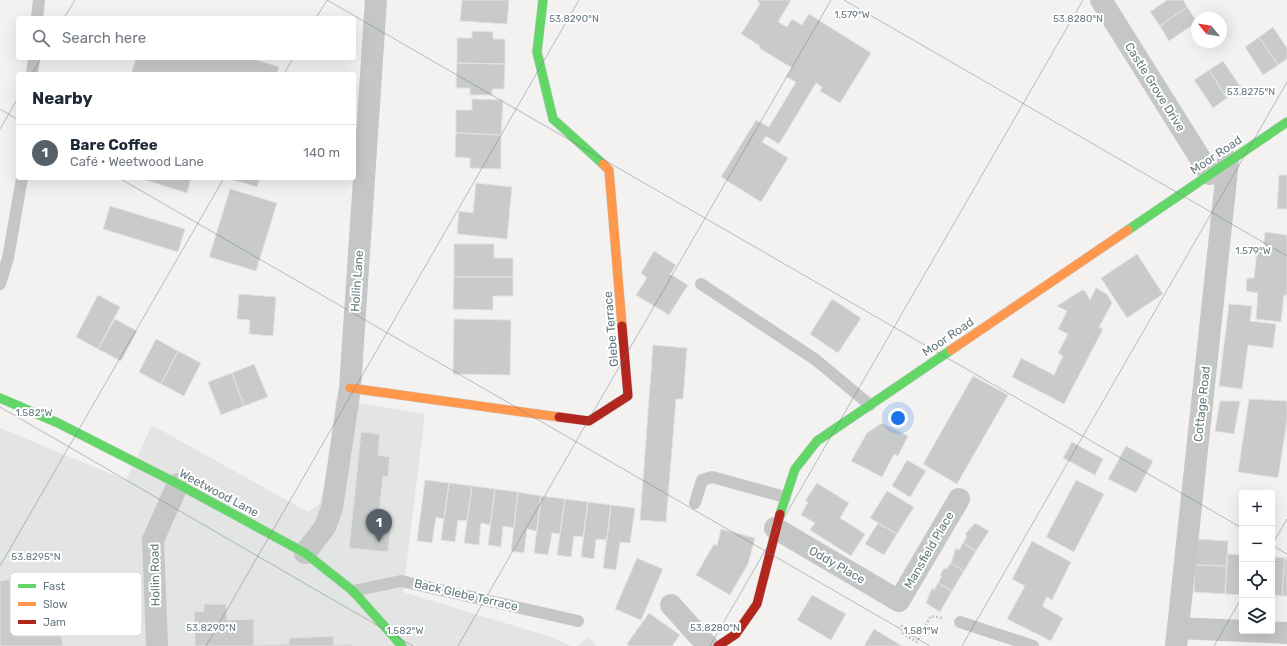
<!DOCTYPE html>
<meta charset="utf-8">
<style>
:root{--surface:#fff;--page:#f6f6f7;--text:#1f2937;--muted:#747a83;--line:#e0e1e3;--accent:#556069}
body{margin:0;font-family:Rubik,sans-serif;background:var(--page);color:var(--text)}
.controls{position:absolute;right:12px;bottom:12px;display:grid;overflow:hidden;border-radius:4px;box-shadow:0 4px 16px #0002}
.controls button{width:36px;height:36px;display:grid;place-items:center;padding:0;border:0;border-bottom:1px solid var(--line);background:var(--surface);color:var(--text);font:20px sans-serif}
.compass{position:absolute;left:1191px;top:12px;width:36px;height:36px;border-radius:50%;background:var(--surface);box-shadow:0 4px 16px #0002;rotate:300deg}
.you{position:absolute;left:898px;top:418px;width:14px;height:14px;margin:-10px;border:3px solid #fff;border-radius:50%;background:#1a73e8;box-shadow:0 0 0 6px #1a73e833}
.badge{display:grid;place-items:center;width:26px;height:26px;border-radius:50%;background:var(--accent);color:#fff;font-size:13px;font-weight:700}
.pin{position:absolute;translate:-50% -33px;filter:drop-shadow(0 1px 2px #0008)}
.pin::after{content:'';position:absolute;top:21px;width:14px;height:12px;background:inherit;clip-path:polygon(0 0,100% 0,50% 100%)}
.list{margin:0;padding:0;list-style:none}
h2{display:flex;justify-content:space-between;align-items:center;height:52px;margin:0;padding:0 16px;font-size:17px}
h2 small{font-size:13px;font-weight:400;color:var(--muted)}
.list li{display:grid;grid-template-columns:26px 1fr auto;gap:12px;align-items:center;box-sizing:border-box;height:56px;padding:0 16px;border-top:1px solid var(--line)}
.list b{display:block;font-size:15px;white-space:nowrap}
.list p{margin:0;font-size:13px;white-space:nowrap;color:var(--muted)}
.list em{font-size:13px;font-style:normal;color:var(--muted)}
.icon{flex:none;width:22px;height:22px;fill:none;stroke:currentColor;stroke-width:2;stroke-linecap:round;stroke-linejoin:round}
.map{position:relative;flex:none;width:1287px;height:646px;overflow:hidden}
.search{position:absolute;background:var(--surface);box-shadow:0 4px 16px #0002;left:16px;top:16px;width:340px;height:44px;display:flex;align-items:center;gap:10px;box-sizing:border-box;padding:0 14px;border-radius:4px;color:var(--muted);font-size:15px}
.panel{position:absolute;background:var(--surface);box-shadow:0 4px 16px #0002;left:16px;top:72px;width:340px;height:108px;border-radius:4px}
.map>svg:first-child{display:block}
.built{fill:#e3e4e4}
.building{fill:#c9caca;stroke:#e2e2e1}
.lines{fill:none;stroke-linecap:round;stroke-linejoin:round}
.fast-casing{stroke:#cecfcf;stroke-width:10}
.slow-casing{stroke:#cecfcf;stroke-width:10}
.jam-casing{stroke:#cecfcf;stroke-width:10}
.path{stroke:#c3c4c5;stroke-width:2.5;stroke-dasharray:2 2;stroke-linecap:butt}
.lane{stroke:#c5c7c7;stroke-width:12}
.street{stroke:#c5c7c7;stroke-width:22}
.fast{stroke:#63d668;stroke-width:9}
.slow{stroke:#ff974d;stroke-width:9}
.jam{stroke:#b3261e;stroke-width:9}
.ticks{fill:none;stroke:#65797f;stroke-width:1;stroke-opacity:0.45}
.labels{text-anchor:middle;dominant-baseline:central;stroke-width:4;stroke-linejoin:round;paint-order:stroke}
.street-label{font-size:12px;fill:#65797f;stroke:#fff}
.key{fill:#fff;stroke:#d1d7d9;stroke-width:1}
.key-label{font-size:11px;fill:#65797f}
.ticks-label{font-size:10px;text-anchor:middle;fill:#65797f;stroke:#fff;stroke-width:4;stroke-linejoin:round;paint-order:stroke}
</style>
<div class="map">
<svg width="1287" height="646" viewBox="0 0 1287 646">
<rect width="100%" height="100%" fill="#f3f2f1"/>
<path class="built" d="M336 399 425 414 403 592 554 638 570 646H0V428L126 480 152 425 308 512 319 504 325 486Z
M589 637 596 646H577Z"/>
<path class="building" d="M462 0H509L507 24 460 21Z
M758 0H791L778 22 787 27 792 19 802 25 809 14 871 53 840 103 820 91 822 87 816 83 779 144 766 136 762 142 788 158 761 202 721 177 756 120 769 127 796 82 786 77 792 68 759 48 760 46 741 34 760 4 757 1Z
M1167 0H1183L1187 7 1160 26 1150 12Z
M1187 7 1197 22 1169 41 1160 26Z
M1273 27 1287 48V59L1278 65 1259 37Z
M472 31 493 32V39H505V64L457 63V38H472Z
M1259 37 1278 65 1263 75 1245 47Z
M136 58H251L279 67 277 74H131Z
M1223 61 1242 89 1227 98 1209 70Z
M457 63 505 64 504 89H492V95H470V88H456Z
M1209 70 1227 98 1213 108 1194 80Z
M472 99 503 100 501 135 456 133V110H472Z
M456 133 501 135V169L470 168V158L455 157Z
M1279 175H1287V209H1277Z
M139 178H191L187 193Z
M226 178H260L257 187Z
M476 183 512 187 507 239 457 234 459 211 473 213Z
M230 189 277 203 256 271 209 257Z
M110 206 185 229 178 252 103 229Z
M1265 232 1287 235V295H1284L1281 322 1256 319 1258 293 1246 291 1247 278H1254L1257 251 1263 252Z
M454 244H494V258H513V277H454Z
M654 251 676 265 670 274 688 285 669 315 636 295 647 278 641 273Z
M1137 254 1163 294 1127 318 1101 278Z
M454 277H513V296H493V310L453 309Z
M1096 288 1107 294 1112 303 1099 327 1103 329 1064 404 1012 377 1021 358 1054 375 1063 356 1058 353 1068 334 1058 329 1067 311 1057 306 1082 290 1085 291 1090 300Z
M239 294 276 297 273 336 249 334 250 320 237 319Z
M98 295 120 307 98 349 76 337Z
M832 299 861 318 838 353 810 334Z
M1229 304 1252 306 1250 321 1276 324 1273 348 1248 345 1242 389 1219 386Z
M115 319 137 331 121 361 98 349Z
M454 319 511 320 510 375 453 374Z
M156 339 178 351 161 384 139 372Z
M653 345 687 348 683 399H676L666 522 640 520Z
M178 351 201 363 184 396 161 384Z
M254 364 268 397 244 406 232 373Z
M232 373 244 406 221 415 208 382Z
M973 376 1008 395 957 484 923 464Z
M1249 399 1287 401V421L1278 478 1238 472Z
M1220 401H1240L1234 434 1215 431Z
M882 423 908 436 898 456 894 454 882 477 851 461 867 433Z
M361 432 380 434 378 455 390 457 388 477 383 476 378 525 391 526 388 552 349 548Z
M1072 442 1103 459 1095 475 1063 458Z
M1126 446 1153 461 1136 493 1108 479Z
M907 460 926 471 910 497 892 486Z
M425 480 449 483 444 519 436 517 432 543 417 541Z
M1076 480 1104 494 1074 552 1046 537Z
M449 483 472 486 467 521 458 520 455 542 441 540Z
M817 483 849 503 840 518 865 534 851 556 810 530 815 523 801 515 808 502 805 501Z
M472 486 495 489 490 525 481 523 479 545 464 543Z
M495 489 518 492 514 528 503 526 501 547 488 545Z
M887 491 914 507 897 534 870 518Z
M518 492 541 496 537 531 527 529 524 553 511 551Z
M541 496 565 499 560 534 552 533 548 555 534 553Z
M565 499 588 502 583 537 574 536 571 557 557 555Z
M588 502 611 505 607 540 596 539 594 559 581 557Z
M611 505 635 508 630 543 620 542 616 570 603 568Z
M878 523 897 534 884 555 865 544Z
M975 523 989 531 976 551 963 543 967 536 965 534Z
M721 529 755 538 748 564 730 595 696 575 714 544 717 546Z
M1197 539 1228 541 1227 566 1195 565Z
M1032 541 1071 562 1052 600 1047 597 1042 606 1063 618 1051 641 1007 619 1025 586 1012 579Z
M963 543 976 551 964 571 951 563 956 548 959 550Z
M1227 554 1242 555V595L1225 594Z
M1272 557 1285 558 1282 596 1272 595Z
M637 558 663 569 641 620 615 609Z
M1285 558H1287V596H1282Z
M951 563 964 571 952 591 938 583 942 576 940 575 944 568 946 569Z
M1195 565 1227 566 1225 594 1194 592Z
M52 572 63 646H0V581Z
M938 583 952 591 940 612 926 603 932 588 934 590Z
M812 595 846 614 831 640 797 620Z
M204 604H226L227 620 254 619V645L289 644V638L333 636 334 645 352 644V646H195L194 612 204 611Z
M649 613 680 635 672 646H629L627 644Z
M874 629 902 646H864Z"/>
<g class="lines">
<g class="fast-casing">
<path id="fast" d="M543 0 537 52 553 119 603 164
M1128 230 1287 122
M0 398 58 423 178 484 305 553 353 591 402 646
M780 514 795 469 817 441 951 350"/>
</g>
<g class="slow-casing">
<path id="slow" d="M603 164 609 170 622 326
M951 350 1128 230
M350 388 559 417"/>
</g>
<g class="jam-casing">
<path id="jam" d="M559 417 589 421 628 396 622 326
M718 646 736 634 757 604 780 514"/>
</g>
<path class="path" d="M112 612 131 611
M902 625V633L917 642 931 616 942 618"/>
<path class="lane" d="M37 18 39 0
M32 74 34 58
M0 284 8 258 22 178
M701 284 816 360 870 405
M695 503 702 480 712 477 785 497
M353 591 401 581 578 621
M960 622 1033 646"/>
<path class="street" d="M1101 0 1210 174
M775 528 899 601 959 499
M305 553 325 527 332 508 350 388 376 0
M671 605 708 646
M1178 628 1287 633
M157 646 153 540 178 484
M1176 646 1228 161"/>
<use href="#fast" class="fast"/>
<use href="#slow" class="slow"/>
<use href="#jam" class="jam"/>
</g>
<path class="ticks" d="M327 0 1242 528M844 0 1287 256M64 18 75 0M316 18 327 0M32 74 41 58M284 74 293 58M0 109 18 120M0 129 18 98M119 178 930 646M0 407 413 646M1272 545 1287 554M1272 545 1287 519M0 566 224 178M206 646 579 0M458 646 831 0M710 646 1083 0M962 646 1287 82M1214 646 1242 597"/>
<g class="labels">
<g class="street-label">
<text transform="translate(1155 87) rotate(58)">Castle Grove Drive</text>
<text transform="translate(1216 155) rotate(-34)">Moor Road</text>
<text transform="translate(357 281) rotate(-86)">Hollin Lane</text>
<text transform="translate(611 329) rotate(-95)">Glebe Terrace</text>
<text transform="translate(948 337) rotate(-34)">Moor Road</text>
<text transform="translate(1202 404) rotate(-84)">Cottage Road</text>
<text transform="translate(219 493) rotate(28)">Weetwood Lane</text>
<text transform="translate(929 550) rotate(-60)">Mansfield Place</text>
<text transform="translate(837 565) rotate(30)">Oddy Place</text>
<text transform="translate(155 575) rotate(-91)">Hollin Road</text>
<text transform="translate(466 595) rotate(13)">Back Glebe Terrace</text>
</g>
</g>
<rect x="10" y="572" width="132" height="64" rx="6" class="key"/>
<rect x="18" y="584" width="18" height="4" fill="#63d668"/>
<rect x="18" y="602" width="18" height="4" fill="#ff974d"/>
<rect x="18" y="620" width="18" height="4" fill="#b3261e"/>
<g class="key-label">
<text x="43" y="590">Fast</text>
<text x="43" y="608">Slow</text>
<text x="43" y="626">Jam</text>
</g>
<g class="ticks-label">
<text x="852" y="18">1.579°W</text>
<text x="574" y="22">53.8290°N</text>
<text x="1078" y="22">53.8280°N</text>
<text x="1251" y="95">53.8275°N</text>
<text x="1253" y="254">1.579°W</text>
<text x="34" y="416">1.582°W</text>
<text x="36" y="560">53.8295°N</text>
<text x="211" y="631">53.8290°N</text>
<text x="715" y="631">53.8280°N</text>
<text x="405" y="634">1.582°W</text>
<text x="921" y="634">1.581°W</text>
</g>
</svg>
<div class="controls">
<button>+</button>
<button>−</button>
<button><svg class="icon" aria-label="locate" viewBox="0 0 24 24"><circle cx="12" cy="12" r="6"/><path d="M12 2v4M12 18v4M2 12h4M18 12h4"/></svg></button>
<button><svg class="icon" aria-label="layers" viewBox="0 0 24 24"><path d="M12 4l9 5-9 5-9-5zM3 14l9 5 9-5"/></svg></button>
</div>
<svg class="compass" viewBox="-18 -18 36 36"><path d="M0-13l5 13h-10z" fill="#e53935"/><path d="M0 13l5-13h-10z" fill="#747a83"/></svg>
<div class="you"></div>
<div class="pin badge" style="left:379px;top:542px">1</div>
<div class="search"><svg class="icon" aria-label="search" viewBox="0 0 24 24"><circle cx="10" cy="10" r="6"/><path d="M15 15l6 6"/></svg>Search here</div>
<section class="panel">
<h2>Nearby<small></small></h2>
<ul class="list">
<li><span class="badge">1</span><div><b>Bare Coffee</b><p>Café · Weetwood Lane</p></div><em>140 m</em></li>
</ul>
</section>
</div>
